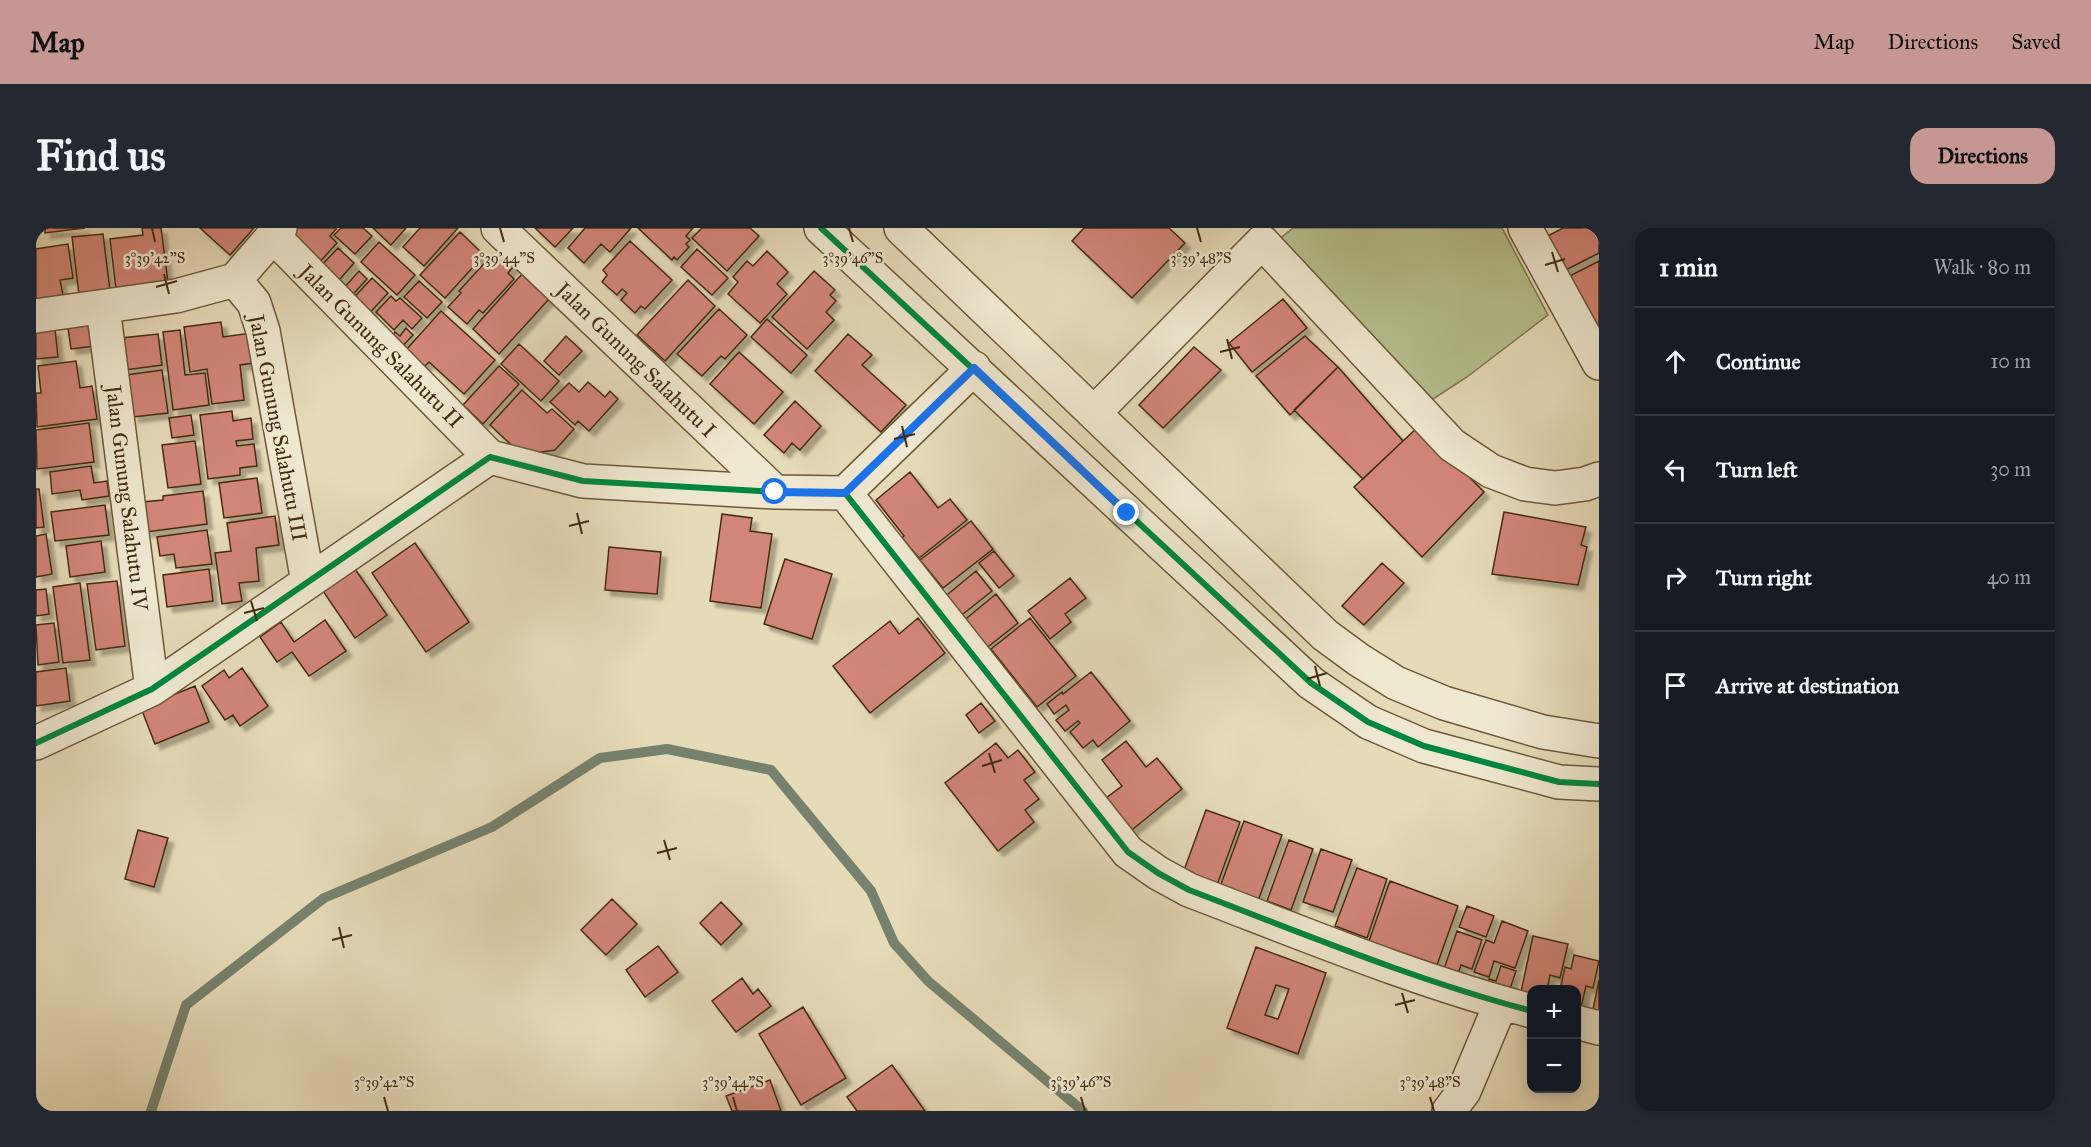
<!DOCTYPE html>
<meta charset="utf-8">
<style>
:root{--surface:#171b24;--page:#242831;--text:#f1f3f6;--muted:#9ea1a6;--line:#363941;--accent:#c59692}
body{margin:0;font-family:"IM FELL Great Primer",serif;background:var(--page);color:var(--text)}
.controls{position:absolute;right:18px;bottom:18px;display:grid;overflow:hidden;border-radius:12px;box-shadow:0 3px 15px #0003}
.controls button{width:54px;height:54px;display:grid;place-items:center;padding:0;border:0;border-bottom:2px solid var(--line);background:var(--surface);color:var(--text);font:30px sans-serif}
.stop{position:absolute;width:18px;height:18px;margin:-14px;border:4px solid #1a73e8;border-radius:50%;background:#fff}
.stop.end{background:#1a73e8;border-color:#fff;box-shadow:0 2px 6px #0008}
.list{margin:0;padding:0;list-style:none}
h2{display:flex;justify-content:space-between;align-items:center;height:78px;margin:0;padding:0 24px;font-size:26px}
h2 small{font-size:20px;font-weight:400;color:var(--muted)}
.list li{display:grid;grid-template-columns:39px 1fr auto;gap:18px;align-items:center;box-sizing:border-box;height:108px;padding:0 24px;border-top:2px solid var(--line)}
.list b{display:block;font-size:22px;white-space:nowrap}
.list em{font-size:20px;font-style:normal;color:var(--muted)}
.icon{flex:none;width:33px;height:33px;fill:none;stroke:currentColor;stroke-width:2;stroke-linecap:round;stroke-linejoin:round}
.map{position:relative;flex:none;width:1563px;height:883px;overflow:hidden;border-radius:18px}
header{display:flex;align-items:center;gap:36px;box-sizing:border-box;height:84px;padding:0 30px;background:var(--accent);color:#111}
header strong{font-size:28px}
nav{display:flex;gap:33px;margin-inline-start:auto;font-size:21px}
.intro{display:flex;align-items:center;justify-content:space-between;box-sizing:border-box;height:144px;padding:0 36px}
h1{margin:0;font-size:42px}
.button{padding:15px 27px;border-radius:18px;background:var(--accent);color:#111;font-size:21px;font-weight:700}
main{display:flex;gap:36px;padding:0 36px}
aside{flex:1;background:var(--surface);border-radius:18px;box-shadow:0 3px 15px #0003}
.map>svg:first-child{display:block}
.green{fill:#b6c08e;stroke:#7e7650;stroke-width:1.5}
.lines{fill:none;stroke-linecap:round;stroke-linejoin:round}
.stream{stroke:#76826e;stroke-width:10}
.building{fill:#d28678;stroke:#452c11;stroke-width:1.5;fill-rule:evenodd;filter:url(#shadow)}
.street-casing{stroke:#6d583b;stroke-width:36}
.street{stroke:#efe8d1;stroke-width:33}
.cycleway-casing{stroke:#efe8d1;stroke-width:10}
.cycleway{stroke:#00873e;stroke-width:6}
.route{stroke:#1a73e8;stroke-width:8}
.ticks{fill:none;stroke:#452c11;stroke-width:2}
.labels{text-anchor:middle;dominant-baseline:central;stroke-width:5;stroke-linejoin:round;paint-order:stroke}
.street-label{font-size:21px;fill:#452c11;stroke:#efe8d1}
.ticks-label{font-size:15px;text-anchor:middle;fill:#452c11;stroke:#efe8d1;stroke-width:5;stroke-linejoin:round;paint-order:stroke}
</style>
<header>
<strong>Map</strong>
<nav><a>Map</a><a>Directions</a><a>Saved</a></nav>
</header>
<div class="intro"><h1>Find us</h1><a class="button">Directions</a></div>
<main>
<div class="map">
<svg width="1563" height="883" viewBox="0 0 1563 883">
<defs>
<filter id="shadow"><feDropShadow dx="5.5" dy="5.5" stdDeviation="1.5" flood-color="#0004"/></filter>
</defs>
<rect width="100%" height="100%" fill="#e6dbb8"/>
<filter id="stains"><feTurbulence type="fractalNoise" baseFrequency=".00333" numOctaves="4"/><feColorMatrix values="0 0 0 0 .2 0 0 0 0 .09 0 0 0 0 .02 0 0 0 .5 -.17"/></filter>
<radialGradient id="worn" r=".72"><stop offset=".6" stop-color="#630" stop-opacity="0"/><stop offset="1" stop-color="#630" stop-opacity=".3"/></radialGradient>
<path class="green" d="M1257 0H1466L1512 87 1431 149 1391 175 1235 18Z"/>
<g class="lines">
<path class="stream" d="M115 883 150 777 288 670 456 599 564 530 631 521 735 542 835 663 858 715 892 753 1047 883"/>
</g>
<path class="building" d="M9 0H49L9 5Z
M106 0H125L132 54 80 61 74 11 107 7Z
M164 0H218L194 27Z
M261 0H301L294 8 301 15 279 39 250 12Z
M305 0H327L336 8 319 26 298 7Z
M337 0H370L355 17Z
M384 0H422L388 38 367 19Z
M499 0H537L519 19Z
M549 0H595L574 24 565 16 548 35 532 20Z
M602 0H657L650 8 654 12 650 16 653 19 641 32 638 29 636 32Z
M666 0H714L723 8 691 43 656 10Z
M1048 0H1133L1149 15 1096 70 1036 13Z
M1527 0H1563V25L1518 48 1500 14Z
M424 4 448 27 409 70 384 47Z
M67 6 74 63 43 67 36 9Z
M594 13 636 52 609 81 605 78 599 85 585 72 591 65 586 61 581 67 566 54 571 47 567 42Z
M343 14 379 47 361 67 325 34Z
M32 16 37 50 24 52 27 67 0 71V21Z
M302 20 318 35 298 58 281 42Z
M661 21 692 50 676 67 645 39Z
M731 23 752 44 741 56 751 66 724 95 692 66 702 54 697 49 711 33 717 38Z
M466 27 478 38 472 45 478 51 447 85 443 82 431 96 412 79 425 65 423 63 454 29 459 34Z
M1563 33V121L1524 53Z
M323 43 331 51 309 75 307 61Z
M778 43 799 62 794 67 800 73 790 84 798 92 771 121 736 89Z
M486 46 513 71 463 126 437 101Z
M336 50 352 65 329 90 313 75Z
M652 52 679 78 629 133 601 107Z
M383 53 406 74 391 90 368 69Z
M355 68 360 73 364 70 386 90 376 101 367 92 358 102 340 84Z
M1247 71 1271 100 1216 144 1193 115Z
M683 81 711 107 689 131 685 128 666 148 641 126Z
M405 83 459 132 428 166 393 134 387 140 369 123Z
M731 91 771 127 755 145 715 109Z
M185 94 187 109 215 105 218 135 204 137 208 172 176 176 171 141 154 144 148 99Z
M56 97 59 118 35 121 32 100Z
M370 100 377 107 363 122 352 112 359 104 364 108Z
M19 101 22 129 0 131V103Z
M144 102 149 147 169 145 173 177 137 182 127 104Z
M122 106 126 137 89 142 85 110Z
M812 106 836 127 826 137 870 177 845 204 779 143Z
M530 108 546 123 523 147 508 133Z
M1269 108 1302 139 1254 187 1220 148Z
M483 116 523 153 505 173 465 136Z
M1158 119 1185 142 1127 200 1103 177Z
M703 124 747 164 718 196 674 156Z
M40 133 44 160 56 158 61 191 1 199 0 165H5L2 138Z
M463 138 483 156 447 196 427 177Z
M1302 139 1367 213 1327 251 1258 182Z
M126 142 132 185 97 189 96 174 87 175 83 148Z
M552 154 569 169 574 163 582 171 553 203 542 193 539 197 514 174 533 155 543 164Z
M486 162 511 185 516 181 538 201 519 222 486 227 454 197Z
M759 173 785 198 764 222 756 215 748 225 728 207Z
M196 183 197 193 215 190 217 211 200 213 201 218 218 216 221 238 204 240V247L172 251 164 187Z
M155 187 158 207 136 210 133 190Z
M53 195 58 234 1 241 0 202Z
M1383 198 1448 264 1386 329 1318 259Z
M159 213 165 256 132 260 126 217Z
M55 238 58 255 71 253 73 268 46 272 44 262 16 266 14 244Z
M874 244 902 280 914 271 931 292 883 330 866 310 868 308 840 272Z
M221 250 226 285 188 290 183 255Z
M0 261H3L8 299 0 300Z
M167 263 171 296 110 304 106 274 127 272V268Z
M69 277 73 307 19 313 15 284Z
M1468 284 1550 299 1545 317 1551 319 1542 357 1456 346Z
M686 286 716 290 714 303 736 306 725 380 674 373Z
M239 288 243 317 220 320 223 353 203 355 206 373 186 376 179 325 195 323 191 295Z
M935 293 957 321 907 360 884 332Z
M171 302 176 336 140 340 138 326 124 328 121 309Z
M10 306 16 346 0 349V308Z
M65 313 69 344 34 349 30 318Z
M379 315 433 394 390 424 336 345Z
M573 319 625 324 621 366 569 362Z
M958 323 978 348 963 360 943 335Z
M749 331 796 346 776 411 728 396Z
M1346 335 1368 355 1328 397 1306 378Z
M173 341 177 373 131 379 127 347Z
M319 341 351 387 319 410 287 363Z
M940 343 956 363 922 390 906 371Z
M1034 350 1050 370 1029 386 1035 394 1014 411 992 383Z
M81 353 89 418 60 422 51 356Z
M44 355 54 432 27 435 17 359Z
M10 361 13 386 0 388V362Z
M960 366 982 395 948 422 926 394Z
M882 390 909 425 834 485 797 438 854 393 863 406Z
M994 390 1040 448 1001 479 955 421Z
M289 392 310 423 273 448 256 424 241 434 224 409 245 394 258 414Z
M18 395 23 434 2 437 0 397Z
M30 440 34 473 0 478V444Z
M206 440 232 478 204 498 197 487 189 492 166 458 188 442 193 450Z
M1055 444 1094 493 1062 519 1057 512 1047 520 1034 504 1044 495 1042 493 1029 503 1020 492 1033 482 1030 477 1018 486 1011 476 1026 464 1027 466Z
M159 458 173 494 119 516 105 480Z
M945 475 959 493 943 505 930 487Z
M1090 513 1110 539 1121 530 1146 561 1096 602 1070 570 1086 558 1066 532Z
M960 515 972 530 982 522 999 544 988 552 1003 571 989 582 998 594 962 623 909 555Z
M1170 582 1204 594 1181 657 1147 645Z
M1208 593 1246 607 1222 673 1184 659Z
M102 602 132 610 118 659 89 651Z
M1253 612 1277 621 1255 682 1231 673Z
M1285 621 1316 632 1297 684 1267 674Z
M1321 640 1351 651 1331 710 1299 698Z
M1354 653 1422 678 1401 737 1333 713Z
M576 671 601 696 570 727 545 702Z
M685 674 706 696 685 717 664 695Z
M1431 678 1458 688 1450 709 1423 699Z
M1466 693 1492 703 1479 740 1458 733 1453 749 1438 744 1450 712 1458 715Z
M1421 703 1446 712 1436 741 1425 737 1422 746 1408 741Z
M1497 708 1532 716 1524 750 1514 747 1511 762H1496V771L1484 768Z
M622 718 642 744 609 769 590 742Z
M1220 719 1290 745 1262 826 1191 800ZM1240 757 1253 761 1242 791 1229 787Z
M1538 727 1563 733 1557 760 1550 758 1544 784 1540 783V762H1524L1529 739 1535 741Z
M1465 738 1480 743 1471 770 1449 762 1453 751 1460 753Z
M706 750 717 766 722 761 735 778 700 804 676 773Z
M1563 752V788L1556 786Z
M767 779 810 850 765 877 723 806Z
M856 837 889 883H821L811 869Z
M734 852 745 883H696L690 868Z"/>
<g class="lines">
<g class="street-casing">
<path id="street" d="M462 0 739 264
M785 0 1275 455 1332 494 1388 518 1523 554 1563 556
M865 0 1289 407 1323 432 1360 455 1408 475 1507 504 1563 513
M1489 0 1563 135
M237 8 454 229
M199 52 218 75 227 103 272 354
M67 79 116 461
M0 88 140 68 199 52 244 0
M1058 185 1226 14 1416 217 1455 243 1489 256 1519 260 1549 256 1563 251
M809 265 938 140
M0 515 116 461 454 229 547 253 739 264 809 265 1092 624 1122 645 1153 662C1266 705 1378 752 1496 783
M1540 794 1563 800
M1413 883 1428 863 1465 775"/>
</g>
<use href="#street" class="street"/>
<g class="cycleway-casing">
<path id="cycleway" d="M785 0 1275 455 1332 494 1388 518 1523 554 1563 556
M0 515 116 461 454 229 547 253 739 264 809 265 1092 624 1122 645 1153 662C1266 705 1378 752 1496 783"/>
</g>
<use href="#cycleway" class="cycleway"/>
</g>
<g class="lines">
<path class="route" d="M739 264 809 265 938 140 1091 285"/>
</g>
<path class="ticks" d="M116 0 119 14M464 0 468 14M813 0 817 14M1161 0 1165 14M1516 24 1522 44M1509 37 1529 31M128 46 133 66M120 59 141 53M1191 111 1196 131M1184 124 1204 119M866 198 871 219M858 211 879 206M541 285 546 306M533 298 553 293M215 373 221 393M208 385 228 380M1279 438 1284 458M1271 451 1291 445M953 525 959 545M946 538 966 532M628 612 634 632M621 625 641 620M303 699 308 720M296 712 316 707M1366 765 1372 785M1359 777 1379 772M348 869 352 883M697 869 701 883M1045 869 1049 883M1394 869 1398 883"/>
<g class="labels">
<g class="street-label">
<text transform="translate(345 118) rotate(45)">Jalan Gunung Salahutu II</text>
<text transform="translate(600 132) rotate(44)">Jalan Gunung Salahutu I</text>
<text transform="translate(242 200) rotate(79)">Jalan Gunung Salahutu III</text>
<text transform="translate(91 270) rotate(83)">Jalan Gunung Salahutu IV</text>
</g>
</g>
<g class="ticks-label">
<text x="119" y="35">3°39'42"S</text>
<text x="468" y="35">3°39'44"S</text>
<text x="817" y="35">3°39'46"S</text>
<text x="1165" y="35">3°39'48"S</text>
<text x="348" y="859">3°39'42"S</text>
<text x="697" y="859">3°39'44"S</text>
<text x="1045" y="859">3°39'46"S</text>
<text x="1394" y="859">3°39'48"S</text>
</g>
<rect width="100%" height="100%" filter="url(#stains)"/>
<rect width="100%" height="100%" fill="url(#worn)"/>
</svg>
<div class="controls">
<button>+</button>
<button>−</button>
</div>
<div class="stop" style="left:739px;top:264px"></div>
<div class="stop end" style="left:1091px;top:285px"></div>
</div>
<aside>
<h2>1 min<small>Walk · 80 m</small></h2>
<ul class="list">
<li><svg class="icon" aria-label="ahead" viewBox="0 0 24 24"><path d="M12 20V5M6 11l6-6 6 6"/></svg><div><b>Continue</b></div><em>10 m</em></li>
<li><svg class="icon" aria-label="left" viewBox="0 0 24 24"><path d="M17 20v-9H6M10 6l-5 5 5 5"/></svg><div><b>Turn left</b></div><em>30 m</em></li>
<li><svg class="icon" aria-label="right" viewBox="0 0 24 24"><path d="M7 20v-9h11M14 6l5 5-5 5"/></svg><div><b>Turn right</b></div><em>40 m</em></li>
<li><svg class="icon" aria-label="arrive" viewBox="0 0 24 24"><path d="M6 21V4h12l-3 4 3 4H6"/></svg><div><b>Arrive at destination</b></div></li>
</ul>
</aside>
</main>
